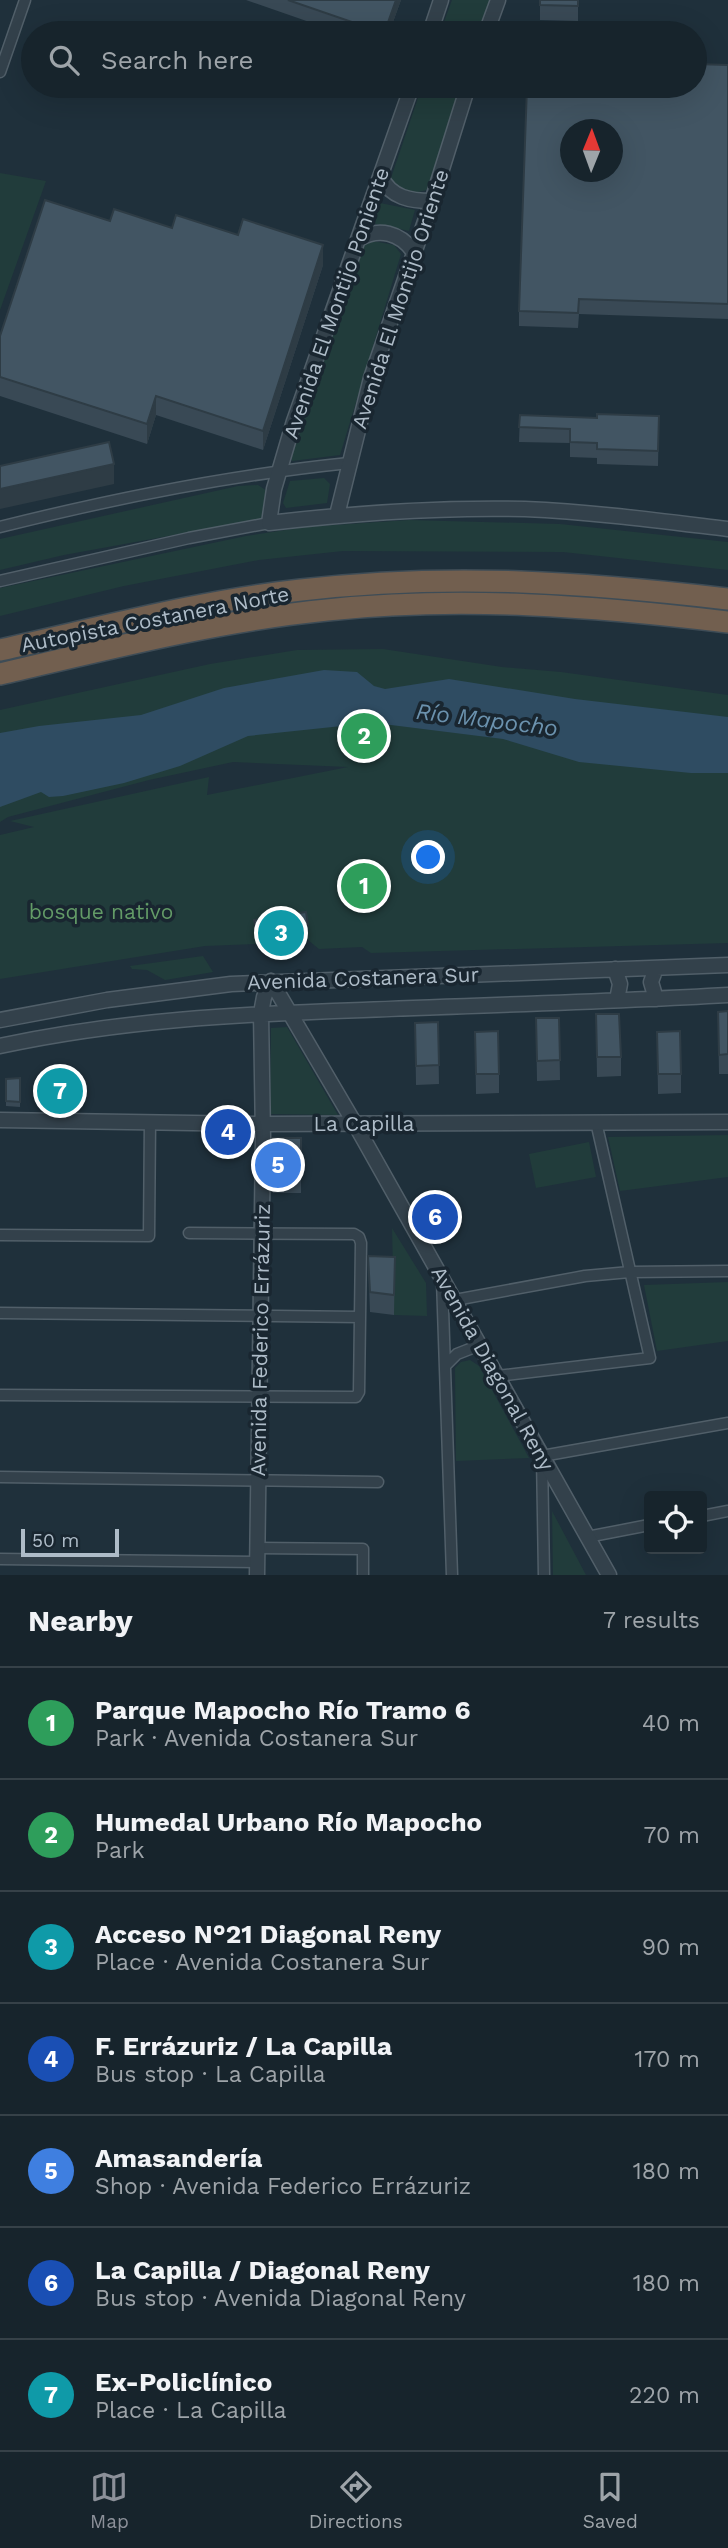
<!DOCTYPE html>
<meta charset="utf-8">
<style>
:root{--surface:#17242c;--page:#243038;--text:#f1f3f6;--muted:#9ea4a9;--line:#364148;--accent:#8c9099}
body{margin:0;font-family:"Work Sans",sans-serif;background:var(--page);color:var(--text)}
.controls{position:absolute;right:21px;bottom:21px;display:grid;overflow:hidden;border-radius:7px;box-shadow:0 7px 28px #0002}
.controls button{width:63px;height:63px;display:grid;place-items:center;padding:0;border:0;border-bottom:2px solid var(--line);background:var(--surface);color:var(--text);font:35px sans-serif}
.compass{position:absolute;left:560px;top:119px;width:63px;height:63px;border-radius:50%;background:var(--surface);box-shadow:0 7px 28px #0002;rotate:1deg}
.scale{position:absolute;left:21px;bottom:18px;width:98px;box-sizing:border-box;padding-left:7px;border:4px solid #aebcc8;border-top:0;font-size:19px;line-height:24px;white-space:nowrap;color:#aebcc8;-webkit-text-stroke:5px #192630;paint-order:stroke}
.you{position:absolute;left:429px;top:858px;width:24px;height:24px;margin:-18px;border:5px solid #fff;border-radius:50%;background:#1a73e8;box-shadow:0 0 0 10px #1a73e833}
.badge{display:grid;place-items:center;width:46px;height:46px;border-radius:50%;background:var(--accent);color:#fff;font-size:23px;font-weight:700}
.pin{position:absolute;translate:-50% -50%;border:4px solid #fff;box-shadow:0 2px 7px #0006}
.list{margin:0;padding:0;list-style:none}
h2{display:flex;justify-content:space-between;align-items:center;height:91px;margin:0;padding:0 28px;font-size:30px}
h2 small{font-size:23px;font-weight:400;color:var(--muted)}
.list li{display:grid;grid-template-columns:46px 1fr auto;gap:21px;align-items:center;box-sizing:border-box;height:112px;padding:0 28px;border-top:2px solid var(--line)}
.list b{display:block;font-size:26px;white-space:nowrap}
.list p{margin:0;font-size:23px;white-space:nowrap;color:var(--muted)}
.list em{font-size:23px;font-style:normal;color:var(--muted)}
.icon{flex:none;width:38px;height:38px;fill:none;stroke:currentColor;stroke-width:2;stroke-linecap:round;stroke-linejoin:round}
.map{position:relative;flex:none;width:728px;height:1575px;overflow:hidden}
.search{position:absolute;background:var(--surface);box-shadow:0 7px 28px #0002;left:21px;right:21px;top:21px;height:77px;display:flex;align-items:center;gap:18px;box-sizing:border-box;padding:0 24px;border-radius:38px;color:var(--muted);font-size:26px}
.sheet{height:875px;background:var(--surface)}
nav{display:flex;justify-content:space-around;align-items:center;box-sizing:border-box;height:98px;border-top:2px solid var(--line);background:var(--surface);font-size:19px;color:var(--muted)}
nav a{display:grid;justify-items:center;gap:4px}
nav .on{color:var(--accent)}
.map>svg:first-child{display:block}
.green{fill:#213c3b}
.water{fill:#2f4c62}
.lines{fill:none;stroke-linecap:round;stroke-linejoin:round}
.minor-casing{stroke:#515f69;stroke-width:13}
.tertiary-casing{stroke:#515f69;stroke-width:17}
.motorway-casing{stroke:#3e4c56;stroke-width:24}
.minor{stroke:#33414b;stroke-width:10}
.tertiary{stroke:#33414b;stroke-width:14}
.motorway{stroke:#725f4f;stroke-width:21}
.wall{fill:#394955}
.shaded-wall{fill:#2e3c45}
.building{fill:#425563;stroke:#2e3c45;stroke-width:2;fill-rule:evenodd}
.labels{text-anchor:middle;dominant-baseline:central;stroke-width:7;stroke-linejoin:round;paint-order:stroke}
.street-label{font-size:21px;fill:#aebcc8;stroke:#192630}
.park-label{font-size:21px;fill:#639b67;stroke:#192630}
.water-label{font-size:23px;font-style:italic;fill:#6b92ae;stroke:#192630}
</style>
<div class="map">
<svg width="728" height="1575" viewBox="0 0 728 1575">
<rect width="100%" height="100%" fill="#1f303b"/>
<path class="green" d="M452 0H491L480 33H440Z
M422 86H463L431 182 428 189C416 195 400 192 391 183V178Z
M0 173 46 181 0 310Z
M380 203 415 210 409 231 372 223Z
M368 240 394 245 401 254 340 455 292 461 291 451 363 242Z
M324 478 330 484 327 503 286 508 283 503 290 481Z
M258 485 267 491 261 519 64 555 0 570V539L238 486Z
M409 520 560 524 728 542V570L563 552 343 551 259 560 124 586 0 616V588L246 536 305 527Z
M383 649 502 667 561 672 728 695V943L371 953 362 947 319 949 303 936 257 944 205 946 0 979V835L34 827 10 821 209 777 207 795 348 767 233 762 149 780 8 817 0 822V710L210 664 297 650Z
M203 956 213 972 165 980 147 970 132 969 130 966Z
M287 1027 338 1115 270 1114 271 1028Z
M728 1135V1177L620 1191 608 1137Z
M589 1142 596 1177 536 1188 529 1154Z
M392 1228 426 1283 427 1316 394 1315Z
M728 1282V1341L657 1351 644 1285Z
M470 1360 479 1366 529 1458 456 1461 455 1368 461 1362Z
M552 1511 586 1575H553Z"/>
<path class="water" d="M324 670 357 672 374 686 385 689 449 679 575 699 728 717V773H691L579 762 503 739 391 725 361 724 248 736 180 766 124 783 63 796 49 797 41 792 0 807V733L39 726 141 715 224 688Z"/>
<g class="lines">
<g class="minor-casing">
<path id="minor" d="M0 72 25 0
M0 527C115 498 231 475 349 463
M0 581 189 538 269 523
M0 1235 149 1236 150 1121
M442 1280 452 1575
M455 1300 585 1276 630 1272 728 1271
M0 1313 360 1317
M446 1365 457 1354 480 1345
M497 1376 650 1358 596 1122
M0 1395 356 1397 359 1392 361 1243 359 1237 354 1234 189 1233
M0 1477 378 1482
M702 1516 728 1511
M587 1537 649 1525
M257 1548 363 1549V1575
M0 1559 257 1562
M544 1575 542 1456 728 1423"/>
</g>
<g class="tertiary-casing">
<path id="tertiary" d="M430 33 441 0
M486 33 498 0
M412 86 294 421 274 489 269 523C354 513 439 507 525 509 593 512 661 521 728 529
M381 177C391 198 411 201 432 201
M359 239C379 227 400 233 413 251
M337 515 371 378 432 201 468 86
M656 968 651 982 656 999
M615 969 620 984 617 1000
M271 981 355 1124 609 1575
M0 1020 107 1000 231 984 728 965
M0 1046C120 1020 241 1014 363 1010 485 1005 606 1002 728 995
M0 1120 263 1124 728 1122
M257 1575 263 1138 261 1013 264 997 271 981"/>
</g>
<g class="motorway-casing">
<path id="motorway" d="M0 650C100 628 199 601 301 590 449 573 581 582 728 599
M0 674C108 649 216 621 327 610 461 596 594 606 728 622"/>
</g>
<use href="#minor" class="minor"/>
<use href="#tertiary" class="tertiary"/>
<use href="#motorway" class="motorway"/>
</g>
<path class="wall" d="M246 0H401L389 33H341Z
M540 0H578V21L540 20Z
M728 65V319L579 314 578 328 519 326V311Z
M110 221 172 228 323 265 263 450 156 415 147 444 0 396V336Z
M520 415 597 418 659 416 658 466 597 464V458L570 457V443L519 442Z
M254 920 308 925V935L257 944 254 930Z
M728 1011V1074H719L718 1012Z
M596 1014 621 1057V1076L597 1077Z
M536 1018H559L560 1080 537 1081Z
M438 1022 439 1084 416 1085 415 1023Z
M475 1032 499 1074V1093L476 1094Z
M657 1032 681 1074V1093L658 1094Z
M75 1070V1106L46 1105V1071Z
M20 1078V1107L6 1106V1079Z
M273 1138H301V1193H273Z
M368 1256 395 1257 394 1315 370 1312Z"/>
<path class="shaded-wall" d="M396 0H401L389 33H386V28Z
M323 245V265L263 450V431Z
M156 396V415L147 444V424Z
M114 464V484L0 509V489Z"/>
<path class="building" d="M288 0H396L386 28 377 24 375 30Z
M540 0H578V6L540 5Z
M695 64 728 65V304L579 299 578 313 519 311 527 86H695ZM570 130H612V172H570Z
M45 200 110 221 114 209 172 228 176 215 238 235 243 219 323 245 263 431 156 396 147 424 0 377V336Z
M597 414 659 416 658 451 597 449V443L570 442V429L519 427 520 415 597 418Z
M109 442 114 464 0 489V466Z
M306 912 308 925 257 934 254 920Z
M728 1011V1054L719 1055 718 1012Z
M596 1014H619L621 1057H597Z
M536 1018H559L560 1060 537 1061Z
M438 1022 439 1065 416 1066 415 1023Z
M498 1031 499 1074H476L475 1032Z
M680 1031 681 1074H658L657 1032Z
M75 1070V1101L46 1100V1071Z
M20 1078V1102L6 1101V1079Z
M273 1138H301V1174L273 1173Z
M368 1256 395 1257 394 1295 370 1292Z"/>
<g class="labels">
<g class="street-label">
<text transform="translate(400 299) rotate(-72)">Avenida El Montijo Oriente</text>
<text transform="translate(336 303) rotate(-71)">Avenida El Montijo Poniente</text>
<text transform="translate(155 619) rotate(-11)">Autopista Costanera Norte</text>
<text transform="translate(363 978) rotate(-2)">Avenida Costanera Sur</text>
<text x="364" y="1123">La Capilla</text>
<text transform="translate(260 1340) rotate(-89)">Avenida Federico Errázuriz</text>
<text transform="translate(493 1368) rotate(61)">Avenida Diagonal Reny</text>
</g>
<g class="park-label">
<text x="101" y="911">bosque nativo</text>
</g>
<g class="water-label">
<text transform="translate(487 720) rotate(7)">Río Mapocho</text>
</g>
</g>
</svg>
<div class="controls">
<button><svg class="icon" aria-label="locate" viewBox="0 0 24 24"><circle cx="12" cy="12" r="6"/><path d="M12 2v4M12 18v4M2 12h4M18 12h4"/></svg></button>
</div>
<svg class="compass" viewBox="-18 -18 36 36"><path d="M0-13l5 13h-10z" fill="#e53935"/><path d="M0 13l5-13h-10z" fill="#9ea4a9"/></svg>
<div class="scale">50 m</div>
<div class="you"></div>
<div class="pin badge" style="left:364px;top:886px;background:#2e9e5b">1</div>
<div class="pin badge" style="left:364px;top:736px;background:#2e9e5b">2</div>
<div class="pin badge" style="left:281px;top:933px;background:#0f9aa8">3</div>
<div class="pin badge" style="left:228px;top:1132px;background:#1a4fb4">4</div>
<div class="pin badge" style="left:278px;top:1165px;background:#3f7fe0">5</div>
<div class="pin badge" style="left:435px;top:1217px;background:#1a4fb4">6</div>
<div class="pin badge" style="left:60px;top:1091px;background:#0f9aa8">7</div>
<div class="search"><svg class="icon" aria-label="search" viewBox="0 0 24 24"><circle cx="10" cy="10" r="6"/><path d="M15 15l6 6"/></svg>Search here</div>
</div>
<section class="sheet">
<h2>Nearby<small>7 results</small></h2>
<ul class="list">
<li><span class="badge" style="background:#2e9e5b">1</span><div><b>Parque Mapocho Río Tramo 6</b><p>Park · Avenida Costanera Sur</p></div><em>40 m</em></li>
<li><span class="badge" style="background:#2e9e5b">2</span><div><b>Humedal Urbano Río Mapocho</b><p>Park</p></div><em>70 m</em></li>
<li><span class="badge" style="background:#0f9aa8">3</span><div><b>Acceso N°21 Diagonal Reny</b><p>Place · Avenida Costanera Sur</p></div><em>90 m</em></li>
<li><span class="badge" style="background:#1a4fb4">4</span><div><b>F. Errázuriz / La Capilla</b><p>Bus stop · La Capilla</p></div><em>170 m</em></li>
<li><span class="badge" style="background:#3f7fe0">5</span><div><b>Amasandería</b><p>Shop · Avenida Federico Errázuriz</p></div><em>180 m</em></li>
<li><span class="badge" style="background:#1a4fb4">6</span><div><b>La Capilla / Diagonal Reny</b><p>Bus stop · Avenida Diagonal Reny</p></div><em>180 m</em></li>
<li><span class="badge" style="background:#0f9aa8">7</span><div><b>Ex-Policlínico</b><p>Place · La Capilla</p></div><em>220 m</em></li>
</ul>
</section>
<nav>
<a class="on"><svg class="icon" aria-label="map" viewBox="0 0 24 24"><path d="M3 6l6-2 6 2 6-2v14l-6 2-6-2-6 2zM9 4v14M15 6v14"/></svg>Map</a>
<a><svg class="icon" aria-label="directions" viewBox="0 0 24 24"><path d="M12 3l9 9-9 9-9-9zM9 14v-3h6M13 9l2 2-2 2"/></svg>Directions</a>
<a><svg class="icon" aria-label="saved" viewBox="0 0 24 24"><path d="M7 4h10v16l-5-4-5 4z"/></svg>Saved</a>
</nav>
